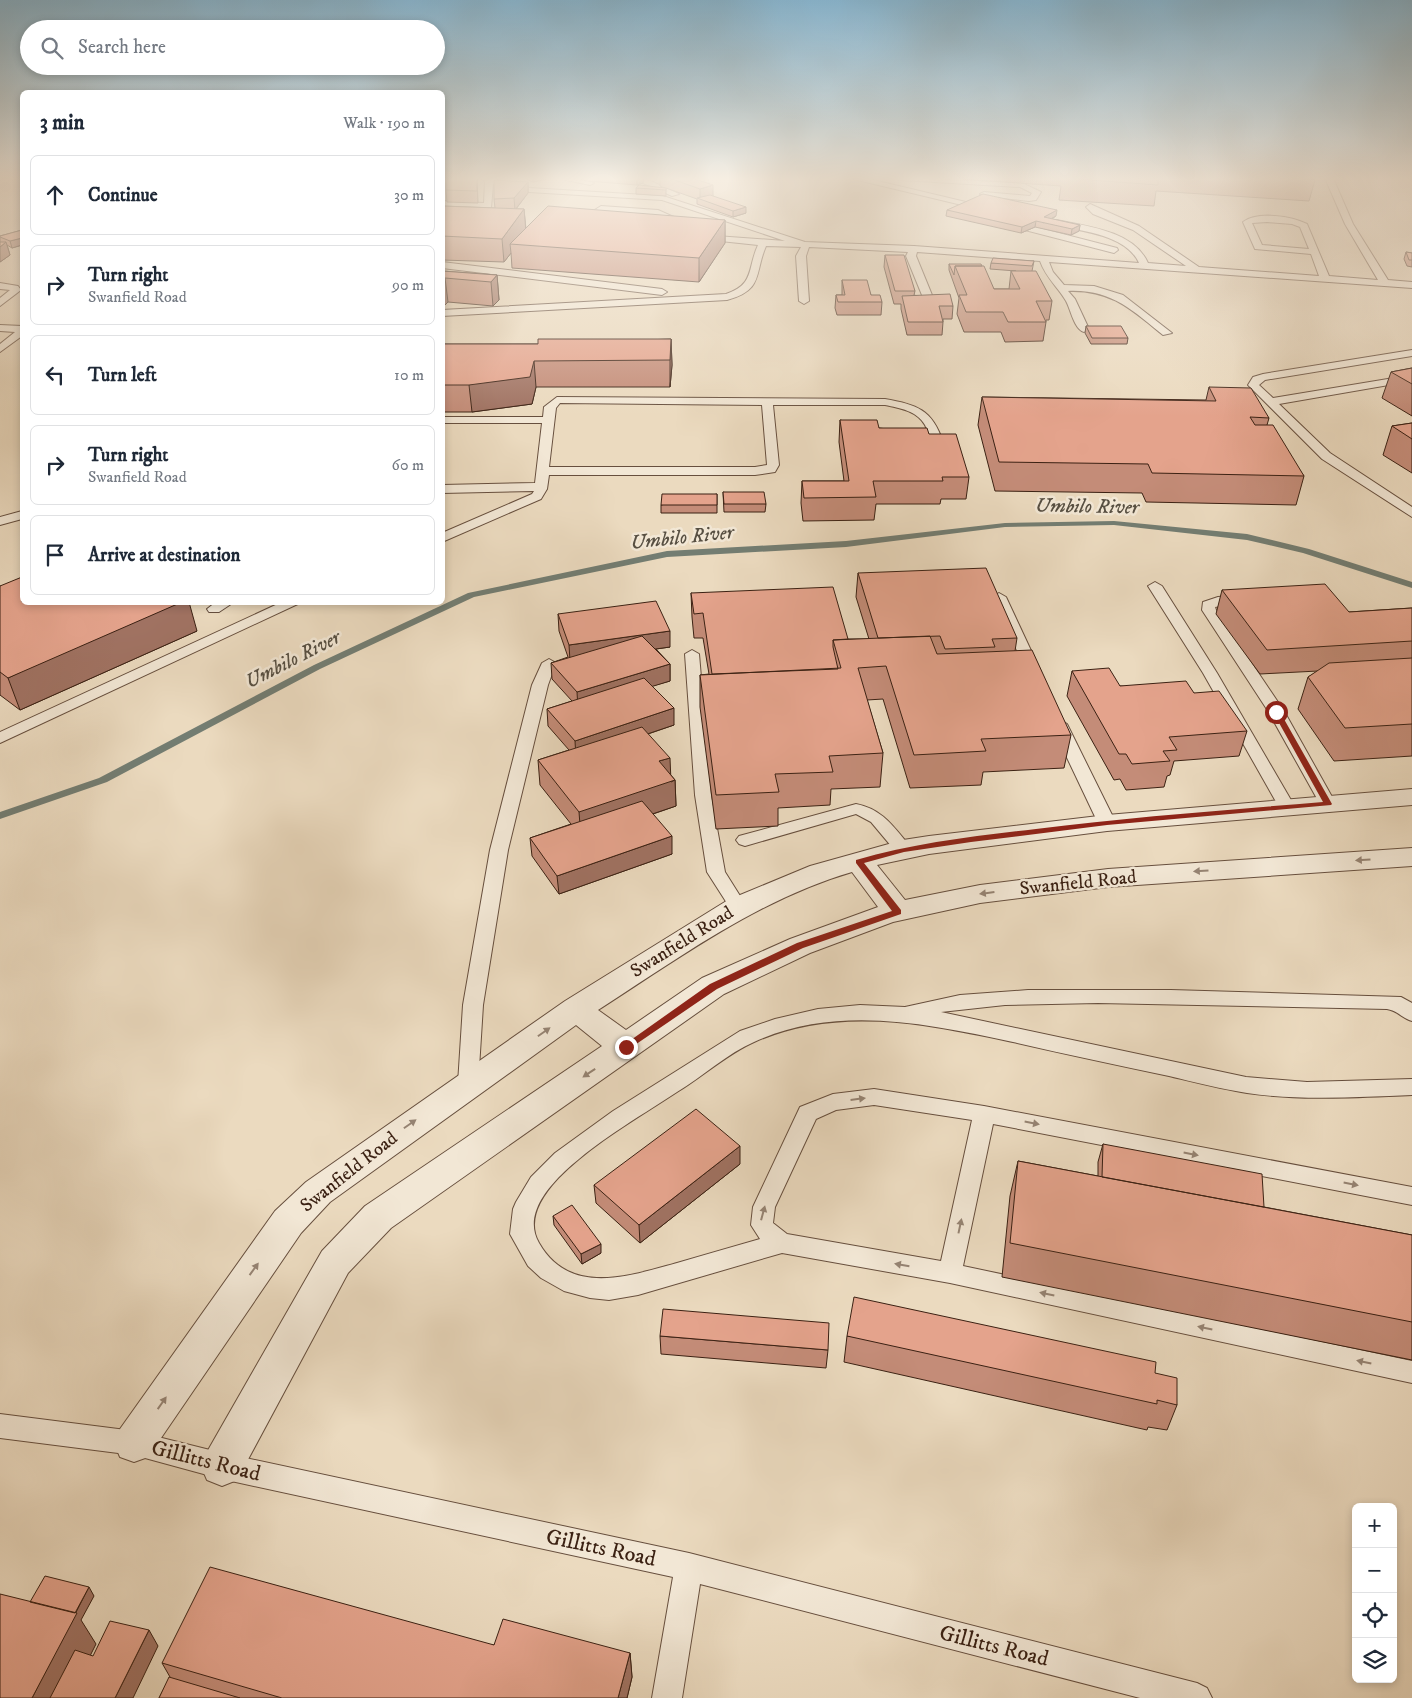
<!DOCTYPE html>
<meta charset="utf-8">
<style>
:root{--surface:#fff;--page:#f6f6f7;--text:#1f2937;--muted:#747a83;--line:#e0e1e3}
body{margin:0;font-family:"IM FELL DW Pica",serif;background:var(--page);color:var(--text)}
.controls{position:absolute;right:15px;bottom:15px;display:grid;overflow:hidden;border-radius:8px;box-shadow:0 2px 8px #0003}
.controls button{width:45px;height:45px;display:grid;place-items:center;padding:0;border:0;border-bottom:1px solid var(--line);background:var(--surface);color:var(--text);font:25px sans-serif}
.stop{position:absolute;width:15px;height:15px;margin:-11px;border:4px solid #8f2418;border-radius:50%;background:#fff}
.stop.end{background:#8f2418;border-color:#fff;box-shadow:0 1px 5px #0008}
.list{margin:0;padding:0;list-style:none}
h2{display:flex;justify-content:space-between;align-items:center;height:65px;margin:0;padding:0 20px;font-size:21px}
h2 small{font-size:16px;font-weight:400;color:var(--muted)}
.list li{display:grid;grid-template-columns:32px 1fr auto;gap:15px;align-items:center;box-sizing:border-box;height:80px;margin:0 10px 10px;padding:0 10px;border:1px solid var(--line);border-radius:8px}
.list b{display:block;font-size:19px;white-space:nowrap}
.list p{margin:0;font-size:16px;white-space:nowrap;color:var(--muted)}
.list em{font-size:16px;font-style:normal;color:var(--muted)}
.icon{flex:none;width:28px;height:28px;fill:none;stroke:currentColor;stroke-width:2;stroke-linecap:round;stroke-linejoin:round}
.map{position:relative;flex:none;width:1412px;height:1698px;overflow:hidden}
.search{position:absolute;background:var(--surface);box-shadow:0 2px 8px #0003;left:20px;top:20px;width:425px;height:55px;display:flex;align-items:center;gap:12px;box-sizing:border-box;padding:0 18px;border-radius:28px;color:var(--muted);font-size:19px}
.panel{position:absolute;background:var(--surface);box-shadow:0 2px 8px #0003;left:20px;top:90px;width:425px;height:515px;border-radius:8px}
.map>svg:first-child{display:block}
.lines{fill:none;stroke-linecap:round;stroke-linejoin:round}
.stream{fill:#737d72;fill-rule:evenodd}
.service-casing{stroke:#674f3e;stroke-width:2}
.minor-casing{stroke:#674f3e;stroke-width:2}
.service{fill:#f2e7d5;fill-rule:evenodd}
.minor{fill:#f2e7d5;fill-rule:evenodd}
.wall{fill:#c48c78;stroke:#3b2113}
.shaded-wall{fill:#a07262;stroke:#3b2113}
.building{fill:#e4a38c;stroke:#3b2113}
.oneway{fill:#968474}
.route{fill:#8f2418}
.labels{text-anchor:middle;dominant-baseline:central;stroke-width:5;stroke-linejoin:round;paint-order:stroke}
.street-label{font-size:19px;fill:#3b2113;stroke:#f2e7d5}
.water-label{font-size:20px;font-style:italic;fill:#574f42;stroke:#f2e7d5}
.near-street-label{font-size:22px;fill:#3b2113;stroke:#f2e7d5}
</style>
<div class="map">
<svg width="1412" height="1698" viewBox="0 0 1412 1698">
<rect width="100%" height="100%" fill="#ebdabf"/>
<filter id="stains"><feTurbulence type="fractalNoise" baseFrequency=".004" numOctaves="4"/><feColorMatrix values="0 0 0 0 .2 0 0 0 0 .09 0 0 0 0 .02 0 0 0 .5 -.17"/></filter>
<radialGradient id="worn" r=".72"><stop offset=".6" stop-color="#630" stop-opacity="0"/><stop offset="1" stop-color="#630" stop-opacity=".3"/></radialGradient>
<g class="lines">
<path class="stream" d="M1114 521 1247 534 1309 549 1412 582V588L1303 553 1247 540 1114 525 1005 527 846 547 667 557 474 597 320 669 107 782 0 819V812L99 778 314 665 468 593 667 551 846 541 1005 523Z"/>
<g class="service-casing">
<path id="service" d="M480 178H492L507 184 529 188 663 196 805 242 914 246 1139 263C1126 234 1080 231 1053 225L1052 223 1056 220C1087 226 1134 231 1148 263L1186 266 1133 230 1093 214 1086 207 1090 204 1139 226 1199 267 1319 276 1311 254 1255 249 1243 222C1257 211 1292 216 1307 224L1329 276 1378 280 1345 224 1325 178H1333L1353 224 1388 280 1412 282V288L1049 262 1053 272 1064 285 1094 286 1123 295 1172 333 1163 335C1132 310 1111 289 1068 291L1075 299 1089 329 1084 332C1074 329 1071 310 1066 301 1058 287 1046 278 1040 261L917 252 916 256 934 300 929 303 924 300 906 256 908 252 809 247 806 256 809 301 804 304 799 301 796 256 801 247 766 246C754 274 764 290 727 300L442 316V310L726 294C755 284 747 269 758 245L711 240 656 215 603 212 589 220 582 218 601 206 658 210 716 236 785 241 662 200 529 192 493 184 491 208 442 206V201L484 203 485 181ZM1267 222 1292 224 1300 227 1309 249 1262 245 1252 223Z
M557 178H577L594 183 590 185Z
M632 178H644L679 194 672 196Z
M849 178H865L991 208 987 211Z
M897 178 1022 183 1041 192 1036 200 1029 201 984 196 980 194 984 192 1030 196 1032 193 1020 187 901 180Z
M1008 220 1117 248 1118 250 1114 253 1005 225 1004 223Z
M442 262 662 289 667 292 662 295 442 268Z
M0 283 18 286 21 290 0 306V298L10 290 0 289Z
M0 325 22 326V336L0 352V344L15 332 0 331Z
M1412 350V356L1265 380 1259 385 1273 398 1412 375V381L1279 404 1330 453 1412 507V517L1322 459 1248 385 1253 377 1263 374Z
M557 397 885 399C917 405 932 409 943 442L937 446 933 444C929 438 928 431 925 425 917 411 900 408 885 405H773L779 465 775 472 755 475H549L547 489 541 499 442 542V533L532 494 534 491 442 493V485L535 483 542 423H442V417H543L544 407ZM560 403 762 405 767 465 755 467H549L556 408Z
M22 511V519L0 525V517Z
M1155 582 1162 586 1217 673 1295 807 1293 811H1281L1279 807 1203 673 1148 586Z
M999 593 1006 597 1041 672 1039 675 1034 676 1027 672 992 597Z
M1242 595 1249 599 1247 602 1215 607 1216 610 1284 711 1336 804 1334 808H1322L1320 804 1268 711 1202 610 1203 602 1218 597Z
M216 602H234L219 612H209L207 609Z
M282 602H302L0 743V732Z
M692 650 699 654 711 795 725 872 747 907 744 911 738 913 732 911 707 872 695 795 685 654Z
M549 659 556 663 548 685 508 850 483 1005 478 1084 475 1090 468 1092 461 1090 458 1084 463 1005 490 850 532 685 542 663Z
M1059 719 1067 724 1116 823 1113 827H1101L1098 823 1051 724Z
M856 804C882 809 893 826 909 845L912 849 909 853H897L871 822 856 814 745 846 739 844 736 840 739 836Z
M1028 990H1171L1401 997 1412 1003V1021C1402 1018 1398 1011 1387 1009L1098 1003 1005 1005 941 1012 1246 1077 1307 1082 1412 1079V1095C1357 1097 1301 1101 1247 1093 1221 1089 1194 1082 1169 1076 1117 1065 1065 1054 1013 1042 927 1024 838 1004 754 1042 728 1053 702 1077 677 1092 636 1119 593 1143 558 1178 542 1195 525 1219 539 1243 570 1297 629 1276 677 1263 704 1255 732 1247 760 1239L751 1225 753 1207 800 1107 833 1094 874 1089 984 1106 1412 1187V1205L993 1124 963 1266 1412 1361V1383L950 1283 782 1253 638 1295 609 1300 590 1298 564 1291 541 1278 528 1266 510 1234 513 1209 516 1202 531 1177 555 1153 613 1111 740 1031 775 1019 818 1009 860 1005 905 1007 960 995ZM874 1105 972 1120 941 1261 787 1234 773 1223 775 1207 816 1119 836 1110Z
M0 1414 134 1431 222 1453 689 1553 1197 1683 1207 1688 1212 1698H1140L700 1584 682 1698H652L673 1577 222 1479 134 1455 0 1438Z"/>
</g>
<g class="minor-casing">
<path id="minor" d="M1412 789V805L1107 831 929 854 877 865 905 900 980 885 1108 869 1412 848V866L1108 887 980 903 893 922 810 953 724 994 391 1228 348 1273 237 1480 222 1486 207 1480 201 1466 207 1452 322 1251 365 1206 602 1046 576 1025 330 1202 301 1233 148 1457 134 1462 120 1457 114 1443 120 1429 275 1211 306 1182 565 1001 728 900 810 866 903 840 929 836 1107 815ZM852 872 878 907 790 939 702 978 626 1030 598 1010C679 958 759 899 852 872Z"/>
</g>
<use href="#service" class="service"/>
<use href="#minor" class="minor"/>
</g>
<path class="wall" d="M477 178 478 203 447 202 446 190Z
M524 178H547V179L533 182Z
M576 178H643V183L637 185 587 181Z
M660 178H692L713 196 746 213 733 217 697 204V199L666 188V196L636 194V188H665L660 186Z
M949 178H1314L1315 180 1309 201 1156 191 1154 206 1059 200 1061 186Z
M528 182V193L516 209H524L526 229 725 220V243L699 282 512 268 511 253 504 262 442 260V206L495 208 494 199Z
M947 210 1056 216 1052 219 1080 225 1079 231 1071 235 1035 227 1021 233 946 216Z
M22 230V245L12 248 7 245 10 255 0 262V236Z
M1406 252 1412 253V267L1407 266 1404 259Z
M885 255 915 291 914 295 953 306 952 319H943V322L942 335H907L901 309V304H894L884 267Z
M1034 261 1032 271 1052 301 1049 320H1046V322L1043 341 1005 342 1001 332H964L957 314 959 298 949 270V264L994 289H1009L1011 271H1016L990 269 991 263Z
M442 271 497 275 499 300 493 306 448 302 442 307Z
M842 280 871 295 882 302 881 315H837L835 308 836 295H842Z
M1086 326 1128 338 1127 344H1091L1085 333Z
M671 339 672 365 670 387H536L532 404 472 412H443L442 414V344H538Z
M1412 368V416L1382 398 1391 372Z
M1209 387 1269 418 1267 425 1304 476 1296 505 1146 502 1142 493 995 491 978 425 982 397 1206 400Z
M840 420 879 428 929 434 969 477 966 499H941L940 504H876L874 520 803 521 801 503 802 481H844L839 442Z
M1412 423V473L1383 455 1392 426Z
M723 492 766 504 765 512H724Z
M717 494V513H661V505Z
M858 573 1017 638 1015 651 1071 735 1064 768 983 772 981 785 910 788 883 699 867 700 883 753 880 787 831 789 830 805 778 808V826L716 829 700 707V675L709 674 703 638H694L692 617 691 593 848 639H869L856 597Z
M0 586 197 631 20 710 0 695Z
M1222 590 1349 612 1412 608V756L1334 761 1298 709 1308 677 1318 671 1260 674 1216 614Z
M558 614 670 647 656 649 670 664V681L652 686 674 725 648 734 670 774 675 780 676 806 653 814 672 854 559 894 532 856 530 838 571 824 540 785 538 760 569 750 548 726 547 709 572 701 552 679 551 663 568 657 559 631Z
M1072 671 1120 686 1194 693 1247 731 1239 756 1174 761 1170 775 1167 776 1164 787 1126 790 1120 779 1114 780 1067 696Z
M1103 1144 1264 1207 1412 1235V1360L1002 1277 1010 1196 1018 1161 1098 1176V1162Z
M740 1164 640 1243 596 1203 594 1185Z
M553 1216 601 1253 582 1264 554 1225Z
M660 1336 828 1350 826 1368 661 1354Z
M847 1336 1155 1373 1177 1405 1167 1430 1148 1427 1147 1430 844 1362Z
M494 1645 630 1653 632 1677 627 1698H159L170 1677 162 1663Z"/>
<path class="shaded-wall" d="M533 178H547V179L533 182Z
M637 178H643V183L637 185Z
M528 182V193L515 210 514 198Z
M713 185V197L700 199V189Z
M746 207V213L733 217V211Z
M524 209 526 232 510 244 511 253 504 262 502 239Z
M1057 210 1056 216 1043 223 1044 217Z
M725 220V243L699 282V258Z
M1036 221 1035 227 1021 233 1022 227Z
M1080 225 1079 231 1071 235 1072 229Z
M22 238V245L12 248 10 241Z
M6 242 10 255 0 262V247Z
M497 275 499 300 493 306 491 282Z
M445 278 448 302 443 307 442 280Z
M671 339 672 365 670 387V360Z
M534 361 536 387 532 404 472 412 469 385Z
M164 602H189L197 631 20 710 8 678Z
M670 631V647L570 661 569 645Z
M670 664V681L578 709 577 692Z
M674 708V725L576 758 575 741Z
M670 758 671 782 675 780 676 806 581 838 579 812 659 761Z
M672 836V854L559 894 557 876Z
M740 1146V1164L640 1243 639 1225Z
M601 1244V1253L582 1264 581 1254Z
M89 1587 94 1596 81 1620 96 1644 69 1698H32Z
M149 1630 158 1646 133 1698H115Z
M630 1653 632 1677 627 1698H618Z"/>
<path class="building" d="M446 178H477V191L446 190Z
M669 178H692L713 185 700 189Z
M1063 178H1158V185Z
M1295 178H1314L1315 180Z
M494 180 528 182 514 198 494 199Z
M639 185 666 188V190L636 188Z
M983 194 1057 210 1044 217 1080 225 1072 229 1036 221 1022 227 947 210Z
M710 195 746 207 733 211 697 198Z
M442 206 524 209 502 239 442 236Z
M548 206 725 220 699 258 510 244Z
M22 230V238L10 241 0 237V236Z
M0 242H6L0 247Z
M1406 252 1412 253V260H1409Z
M885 255H904L915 291H895Z
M993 258 1034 261 1032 266 991 263Z
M949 264H981L982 266H955L954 275Z
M955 266H984L994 289H1020L1011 271H1036L1052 301H1036L1046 322H1008L1003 312H966L959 295H967Z
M442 271 497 275 491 282 445 278 442 280Z
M842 280H867L871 295H880L882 302H838L836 295H845Z
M950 294 953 306H939L943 322H908L902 296Z
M1086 326H1121L1128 338H1092Z
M538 339H671L670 360 534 361 530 377 469 385H442V344H538Z
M1412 368V384L1391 372Z
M1209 387 1251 388 1269 418 1250 417 1255 425H1273L1304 476 1152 473 1148 464 999 462 982 397 1216 401Z
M840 420H877L879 428H927L929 434H956L969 477H942L943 481H873L876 497 804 498 802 481H849Z
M1412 423V439L1392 426Z
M723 492H764L766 504H724Z
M662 494H717V505H661Z
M986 568 1017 638 992 639 995 647 945 649 940 636 878 638 858 573Z
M22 577V602H182L8 678 0 672V586Z
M1325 584 1349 612 1412 608V641L1267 650 1222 590Z
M833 587 848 639 833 640V647L838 669 712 674 703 613 694 614 691 593Z
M656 601 670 631 569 645 558 614Z
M642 636 670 664 577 692 551 663Z
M930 636 937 654 1032 650 1071 735 981 739 986 751 914 755 886 666 858 668 883 753 829 756 833 772 775 774 779 792 716 795 700 675 841 668 833 640Z
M1412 658V724L1345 728 1308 677 1329 663Z
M1109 668 1120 686 1186 681 1194 693 1219 691 1247 731 1169 737 1177 750 1163 751 1170 761 1132 764 1126 754H1119L1072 671Z
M644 678 674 708 575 741 547 709Z
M642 727 670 758 659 761 675 780 579 812 538 760Z
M642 801 672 836 557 876 530 838Z
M696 1109 740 1146 639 1225 594 1185Z
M1103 1144 1262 1174 1264 1207 1102 1177Z
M1018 1161 1412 1235V1322L1010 1243Z
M572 1205 601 1244 581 1254 553 1216Z
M854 1297 1156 1362 1155 1373 1177 1378V1405L1157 1400V1404L847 1336Z
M663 1309 829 1323 828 1350 660 1336Z
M210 1567 494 1645 503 1619 630 1653 618 1698H282L162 1663Z
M45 1576 89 1587 75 1613 30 1602Z
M0 1594 77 1613 32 1698H0Z
M110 1621 149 1630 115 1698H50L75 1650 93 1656Z
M169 1677 240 1698H159Z"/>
<defs><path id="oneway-solid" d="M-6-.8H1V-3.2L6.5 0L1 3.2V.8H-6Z" transform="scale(1.25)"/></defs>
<g class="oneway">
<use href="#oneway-solid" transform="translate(1363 860) rotate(176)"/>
<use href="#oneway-solid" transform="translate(1201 871) rotate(176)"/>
<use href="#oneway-solid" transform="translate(987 893) rotate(173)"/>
<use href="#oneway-solid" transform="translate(544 1032) rotate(-35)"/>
<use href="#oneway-solid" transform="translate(589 1073) rotate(146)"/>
<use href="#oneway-solid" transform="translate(858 1099) rotate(-7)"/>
<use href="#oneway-solid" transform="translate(1032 1123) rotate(11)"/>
<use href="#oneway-solid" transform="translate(410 1124) rotate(-35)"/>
<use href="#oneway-solid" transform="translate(1191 1154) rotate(11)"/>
<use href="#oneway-solid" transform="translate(1351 1184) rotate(11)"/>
<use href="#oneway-solid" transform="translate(763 1213) rotate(-75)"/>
<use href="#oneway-solid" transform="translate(960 1226) rotate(-78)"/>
<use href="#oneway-solid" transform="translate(902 1265) rotate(-170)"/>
<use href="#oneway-solid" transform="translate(254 1269) rotate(-54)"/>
<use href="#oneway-solid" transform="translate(1047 1294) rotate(-168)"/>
<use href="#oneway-solid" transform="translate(1205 1328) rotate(-168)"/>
<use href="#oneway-solid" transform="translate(1364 1362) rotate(-168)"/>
<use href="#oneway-solid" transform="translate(162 1403) rotate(-55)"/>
</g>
<linearGradient id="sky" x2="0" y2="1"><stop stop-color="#88b7d2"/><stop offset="0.43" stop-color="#f6eee2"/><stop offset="1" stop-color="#f6eee2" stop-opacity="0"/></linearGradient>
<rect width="1412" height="416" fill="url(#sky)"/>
<path class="route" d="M1276 709 1280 712 1332 804 1331 805 1107 825 971 842 904 852 864 863 901 910V914L803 948 717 989 629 1049H623L621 1047 710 984 797 943 892 911 856 863V860C915 843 975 836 1036 829 1131 817 1227 810 1323 802L1273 712Z"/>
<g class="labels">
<g class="street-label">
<text transform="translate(1078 883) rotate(-6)">Swanfield Road</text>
<text transform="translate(682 942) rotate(-32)">Swanfield Road</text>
<text transform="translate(349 1172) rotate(-38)">Swanfield Road</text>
</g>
<g class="water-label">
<text transform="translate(1087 507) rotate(1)">Umbilo River</text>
<text transform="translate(682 538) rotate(-6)">Umbilo River</text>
<text transform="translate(293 660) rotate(-27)">Umbilo River</text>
</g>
<g class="near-street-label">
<text transform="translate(206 1461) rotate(14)">Gillitts Road</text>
<text transform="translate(601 1548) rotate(12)">Gillitts Road</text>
<text transform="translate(994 1646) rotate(14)">Gillitts Road</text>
</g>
</g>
<rect width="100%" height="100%" filter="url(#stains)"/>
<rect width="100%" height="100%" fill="url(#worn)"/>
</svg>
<div class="controls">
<button>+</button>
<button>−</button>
<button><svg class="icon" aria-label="locate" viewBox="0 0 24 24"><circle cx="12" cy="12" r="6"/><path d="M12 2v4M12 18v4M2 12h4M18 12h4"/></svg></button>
<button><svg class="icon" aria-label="layers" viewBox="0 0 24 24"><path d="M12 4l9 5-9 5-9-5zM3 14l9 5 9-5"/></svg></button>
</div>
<div class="stop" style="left:1276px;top:712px"></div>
<div class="stop end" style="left:626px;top:1047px"></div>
<div class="search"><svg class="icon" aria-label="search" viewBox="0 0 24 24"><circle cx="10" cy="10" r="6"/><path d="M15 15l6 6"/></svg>Search here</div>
<section class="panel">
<h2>3 min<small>Walk · 190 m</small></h2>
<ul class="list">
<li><svg class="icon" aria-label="ahead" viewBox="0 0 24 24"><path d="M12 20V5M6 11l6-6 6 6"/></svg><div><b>Continue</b></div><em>30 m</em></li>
<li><svg class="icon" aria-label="right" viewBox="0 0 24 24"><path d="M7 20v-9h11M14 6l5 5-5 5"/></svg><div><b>Turn right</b><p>Swanfield Road</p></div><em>90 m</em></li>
<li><svg class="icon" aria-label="left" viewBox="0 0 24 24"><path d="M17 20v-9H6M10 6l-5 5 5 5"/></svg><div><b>Turn left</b></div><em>10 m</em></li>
<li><svg class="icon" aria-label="right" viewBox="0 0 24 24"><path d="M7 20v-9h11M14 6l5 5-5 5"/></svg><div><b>Turn right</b><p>Swanfield Road</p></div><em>60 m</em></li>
<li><svg class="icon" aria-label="arrive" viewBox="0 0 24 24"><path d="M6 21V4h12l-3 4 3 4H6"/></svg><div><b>Arrive at destination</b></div></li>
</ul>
</section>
</div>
